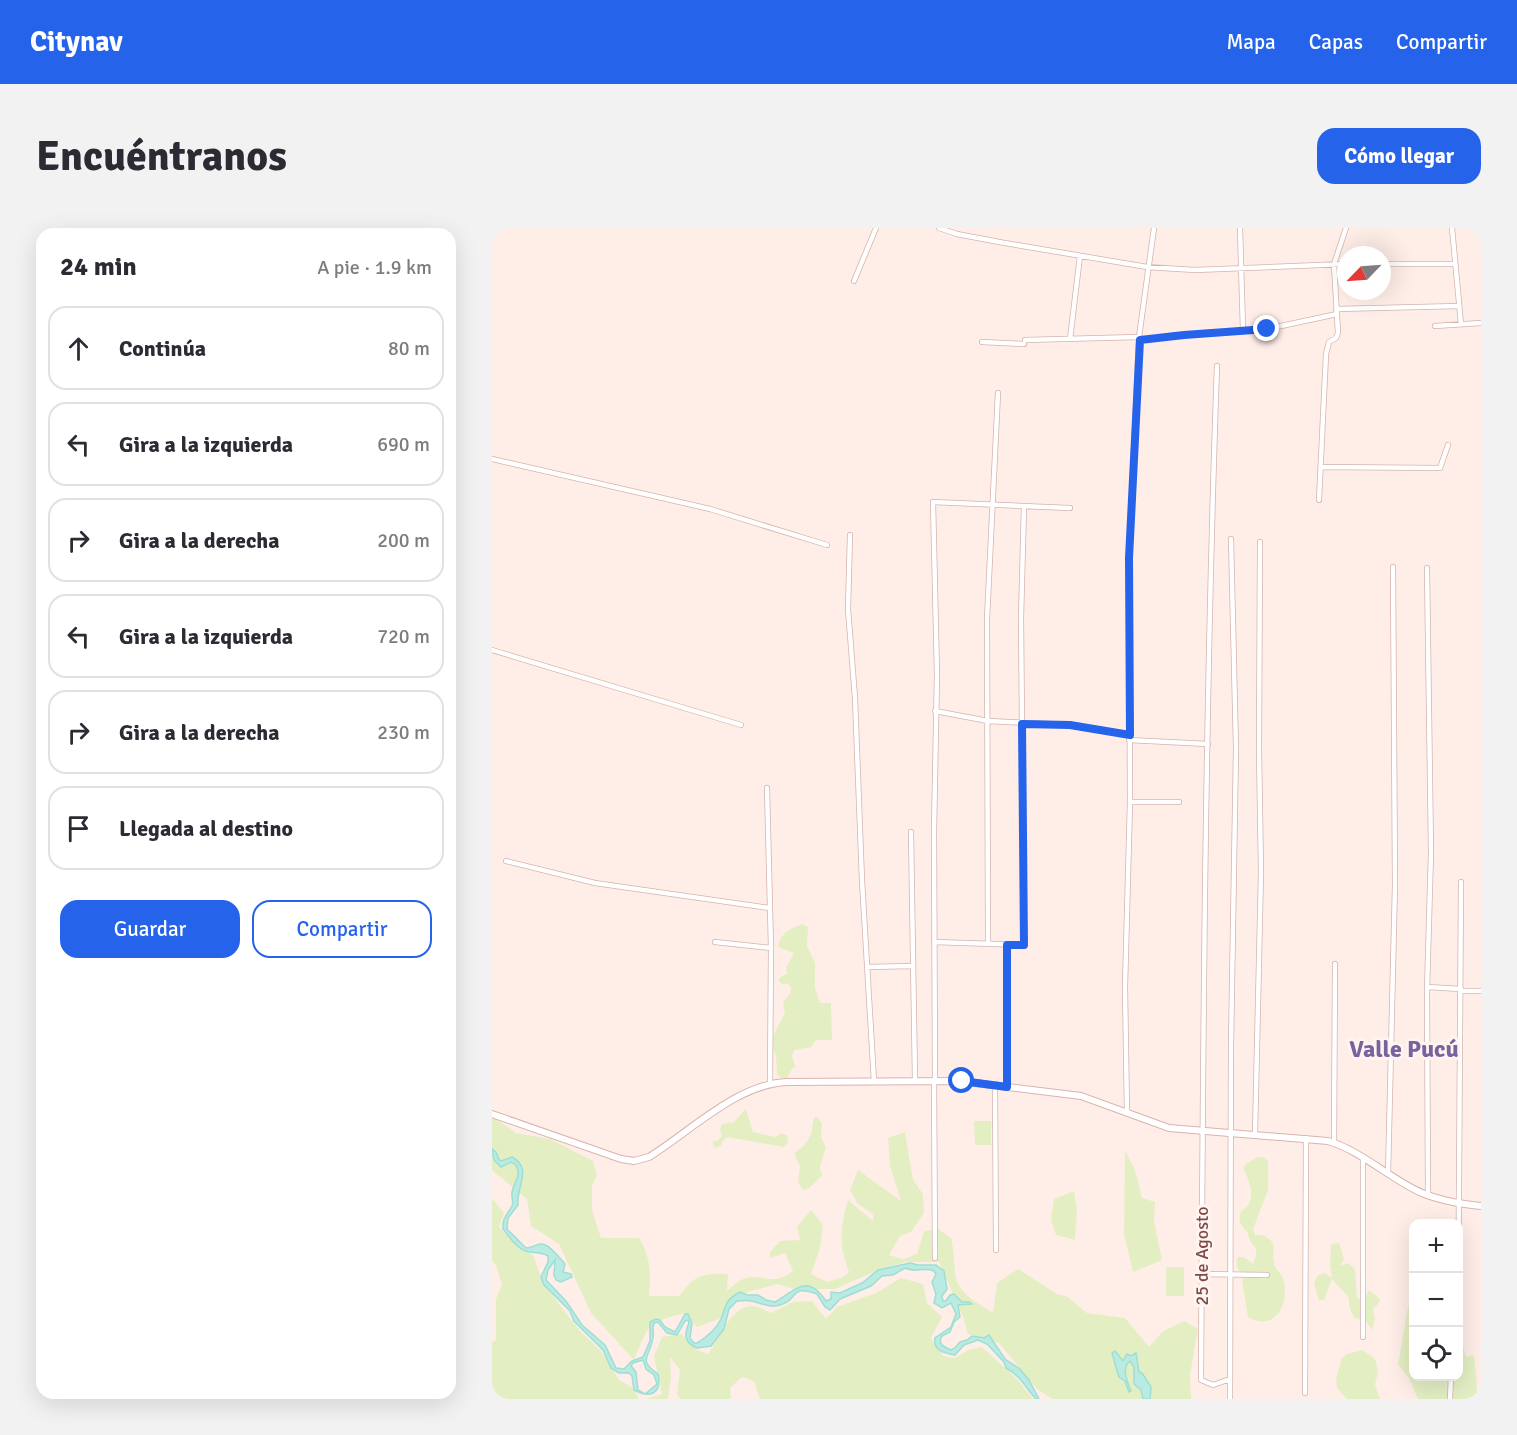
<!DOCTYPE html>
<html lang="es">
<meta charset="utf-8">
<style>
:root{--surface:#fff;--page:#f2f2f3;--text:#2b2b33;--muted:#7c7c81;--line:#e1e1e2;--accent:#2563eb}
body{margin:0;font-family:Signika,sans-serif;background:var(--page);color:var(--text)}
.controls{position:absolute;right:18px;bottom:18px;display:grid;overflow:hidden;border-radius:12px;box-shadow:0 6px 24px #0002}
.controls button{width:54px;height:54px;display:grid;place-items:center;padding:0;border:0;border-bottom:2px solid var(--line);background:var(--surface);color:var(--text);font:30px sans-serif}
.compass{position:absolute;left:845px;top:18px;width:54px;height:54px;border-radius:50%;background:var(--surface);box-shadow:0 6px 24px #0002;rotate:245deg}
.stop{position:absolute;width:18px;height:18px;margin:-14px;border:4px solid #2563eb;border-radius:50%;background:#fff}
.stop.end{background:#2563eb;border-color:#fff;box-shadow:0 2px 6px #0008}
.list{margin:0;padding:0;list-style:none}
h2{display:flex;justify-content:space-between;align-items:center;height:78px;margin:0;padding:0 24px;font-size:26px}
h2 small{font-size:20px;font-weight:400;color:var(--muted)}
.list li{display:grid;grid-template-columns:39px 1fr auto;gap:18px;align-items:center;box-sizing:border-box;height:84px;margin:0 12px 12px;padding:0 12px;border:2px solid var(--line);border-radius:18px}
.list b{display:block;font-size:22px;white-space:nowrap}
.list em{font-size:20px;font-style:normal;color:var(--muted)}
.actions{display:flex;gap:12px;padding:18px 24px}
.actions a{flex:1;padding:14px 0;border:2px solid var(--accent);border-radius:18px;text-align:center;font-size:21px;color:var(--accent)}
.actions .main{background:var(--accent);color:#fff}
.icon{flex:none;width:33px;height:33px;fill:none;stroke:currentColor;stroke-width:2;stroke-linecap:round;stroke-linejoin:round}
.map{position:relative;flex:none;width:989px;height:1171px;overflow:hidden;border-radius:18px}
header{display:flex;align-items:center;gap:36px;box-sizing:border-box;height:84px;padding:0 30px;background:var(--accent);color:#fff}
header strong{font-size:28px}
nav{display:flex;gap:33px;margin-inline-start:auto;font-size:21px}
.intro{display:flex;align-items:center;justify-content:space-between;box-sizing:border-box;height:144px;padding:0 36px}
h1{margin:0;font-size:42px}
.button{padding:15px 27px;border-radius:18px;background:var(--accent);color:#fff;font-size:21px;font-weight:700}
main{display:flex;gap:36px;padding:0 36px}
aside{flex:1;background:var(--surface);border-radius:18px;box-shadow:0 6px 24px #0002}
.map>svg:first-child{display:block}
.green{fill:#e3efc3}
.water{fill:#b9ebe2;stroke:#9eded4;stroke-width:1.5;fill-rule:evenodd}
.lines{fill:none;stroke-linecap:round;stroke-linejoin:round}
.street-casing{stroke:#d5b3ae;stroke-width:6}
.secondary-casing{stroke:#dbb3ad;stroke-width:8}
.street{stroke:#fff;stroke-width:4.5}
.secondary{stroke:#fff;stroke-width:6}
.route{stroke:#2563eb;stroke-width:8}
.labels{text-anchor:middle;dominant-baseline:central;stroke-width:6;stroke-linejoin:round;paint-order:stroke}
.street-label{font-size:18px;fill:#7c4a48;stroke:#fff4f0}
.district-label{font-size:24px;font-weight:bold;fill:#78639f;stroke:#fff4f0}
</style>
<header>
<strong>Citynav</strong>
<nav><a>Mapa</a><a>Capas</a><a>Compartir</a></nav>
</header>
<div class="intro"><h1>Encuéntranos</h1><a class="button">Cómo llegar</a></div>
<main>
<aside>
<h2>24 min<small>A pie · 1.9 km</small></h2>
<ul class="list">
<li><svg class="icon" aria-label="ahead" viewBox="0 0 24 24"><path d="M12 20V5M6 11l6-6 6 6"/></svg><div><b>Continúa</b></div><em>80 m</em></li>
<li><svg class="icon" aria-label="left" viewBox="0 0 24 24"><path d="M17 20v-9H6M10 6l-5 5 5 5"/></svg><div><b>Gira a la izquierda</b></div><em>690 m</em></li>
<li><svg class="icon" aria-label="right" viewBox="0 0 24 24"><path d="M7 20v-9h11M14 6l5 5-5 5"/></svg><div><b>Gira a la derecha</b></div><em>200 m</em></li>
<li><svg class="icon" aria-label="left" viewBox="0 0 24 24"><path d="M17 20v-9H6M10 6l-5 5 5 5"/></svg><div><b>Gira a la izquierda</b></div><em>720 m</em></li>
<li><svg class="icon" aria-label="right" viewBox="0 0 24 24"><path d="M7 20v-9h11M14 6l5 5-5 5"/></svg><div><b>Gira a la derecha</b></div><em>230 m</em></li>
<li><svg class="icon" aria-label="arrive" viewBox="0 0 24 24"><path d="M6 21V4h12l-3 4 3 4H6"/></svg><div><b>Llegada al destino</b></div></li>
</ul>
<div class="actions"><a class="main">Guardar</a><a>Compartir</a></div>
</aside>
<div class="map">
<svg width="989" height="1171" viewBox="0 0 989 1171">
<rect width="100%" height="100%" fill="#ffeee7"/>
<path class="green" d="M310 696 316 699 315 718 323 735V760L328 775H339L340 812H324L319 819 302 822 300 828 304 840 301 839 295 850H289L285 846 284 828 280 817 282 806 293 785 291 774 299 765V759L295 755 290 757 286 752 290 748 295 746 294 740 302 725 286 719C289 704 298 701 310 696Z
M254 881 261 904 284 909 289 905 295 907 296 914 292 919 236 909 231 912 229 918 223 920 220 914 226 912 230 908 228 902 230 896 242 894Z
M0 888 24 905 58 911 101 933 105 947 100 958V982L109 1010H147C159 1030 159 1046 157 1068H187C204 1047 209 1045 236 1046L235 1063C240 1059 246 1053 251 1051 271 1044 278 1060 301 1043L293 1025 278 1030V1024L288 1013 308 1012 305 999 319 982 331 997 328 1020 319 1046 335 1054 351 1049 357 1044C346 1015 348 1002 356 972L381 993V986L366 976 358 962 366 942 409 973 398 938 396 910 413 904 421 952 431 966 432 985 419 1004 408 1008 397 1027 411 1031 425 1026 432 1003 446 1001 459 1010C462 1023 462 1031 463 1044 463 1064 486 1075 501 1085L505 1055 526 1041 565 1066 576 1069 595 1085 633 1090 657 1119 670 1104 692 1093 706 1101 698 1147 699 1171H560L545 1161 507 1115 476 1106 471 1089 447 1034H414L391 1040 343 1061H302L285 1056 256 1064 243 1071 227 1091 205 1099 193 1085C156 1094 156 1097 142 1132L99 1085 67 1016 39 998 35 971 0 942Z
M324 888 330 895 329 909 334 919 328 939 330 948 317 960 311 962 306 955 308 939 302 925C310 920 318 913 320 902 321 896 320 893 324 888Z
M482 893H499V917H483Z
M633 922 643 942 650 970 663 974 662 993 670 1032 641 1044 632 1006Z
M766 929H772L776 933V962L761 1001 763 1007C769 1006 771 1007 776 1010 786 1017 779 1025 782 1035 783 1041 789 1045 791 1051 796 1064 792 1086 778 1092 771 1095 762 1093 756 1089L750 1051 753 1050C747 1042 742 1039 746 1029H752L761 1036C770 1013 757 1022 756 1004 748 998 746 992 749 983 766 973 758 954 751 940L755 935Z
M582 963 585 982 583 1012 564 1007 559 992 562 971Z
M0 970 12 985 7 999 26 1020 41 1027 52 1057 89 1104 109 1123 127 1152 141 1160 147 1171H0V1114L4 1112V1071L10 1057 4 1037 0 1033Z
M847 1015 852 1031 848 1038 856 1035 863 1041 865 1070 872 1071 877 1062 888 1071 887 1075 881 1081 883 1091 880 1102 874 1093 862 1090 857 1078V1070L840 1051 832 1072H827L822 1056 825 1048 832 1045 840 1050 838 1038 839 1016Z
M674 1039H692V1068H674Z
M409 1050 431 1056 435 1075 450 1089 439 1110 451 1128 463 1130 476 1122 490 1119 523 1149 541 1171H268L262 1153 250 1149 238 1160 239 1171H188L185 1166 188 1142 178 1129 179 1150 176 1171H154L170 1166 162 1128 170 1109 189 1106 205 1122 216 1126C227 1111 240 1076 261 1078 267 1078 274 1083 279 1085L301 1074 320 1073 334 1091 345 1079 384 1065Z
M921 1074 922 1148H966L967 1113 971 1117 974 1129 982 1127 986 1171H926L917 1150 906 1137 916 1079Z
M870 1122 881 1129 884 1133 886 1144 883 1157 888 1171H855L845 1160 844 1150 850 1130 855 1126Z"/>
<path class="water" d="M0 921 4 924 7 932 9 933 20 929C41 940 24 959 26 977L16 990 15 1001 34 1020C40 1020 44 1016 49 1016 58 1016 67 1030 73 1036L71 1044 79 1046 80 1049 69 1054 64 1052 62 1047 63 1032 56 1042 54 1052 74 1073 90 1097 113 1117 124 1140 132 1141 140 1133 151 1129 158 1113V1094L164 1091 168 1092 173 1099 183 1104 193 1086H196L200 1095 198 1110 202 1115H205C215 1109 224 1101 229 1091 235 1076 232 1073 248 1064L255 1067H266L274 1072 283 1074C306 1060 316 1046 334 1073L339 1071V1064L348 1065 370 1055 386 1042 418 1035 426 1037H444L452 1043 455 1061 450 1068 451 1073H454L458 1067 462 1066 470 1074H477L480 1076 466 1077 468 1089 462 1094 458 1104 450 1108C445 1116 452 1119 459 1122L463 1120 468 1114 475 1112 480 1108 492 1110 497 1107 513 1131 528 1141 537 1152 547 1171H544C532 1158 529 1148 514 1140L512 1134 495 1116 486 1112 472 1117 463 1127C452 1125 441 1123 443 1110L459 1099 464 1086 459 1075 450 1080 442 1075 444 1066 440 1054 444 1046 442 1043C432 1039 423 1045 413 1040L401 1047 390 1048 379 1058 348 1071 338 1082 333 1079 325 1066C296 1056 308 1072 288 1077 278 1080 269 1075 259 1073 255 1072 249 1073 245 1073L237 1081 232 1101 219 1118 205 1120C192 1115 192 1106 197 1095L196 1092 193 1093 185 1107 175 1105 166 1094 162 1095C160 1100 162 1104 161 1109 159 1129 144 1131 166 1146 170 1165 159 1171 142 1162L140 1148 137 1145H127L119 1140 111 1122 82 1093 78 1083 52 1057 49 1049 56 1034V1028C49 1024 44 1025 37 1024 26 1022 17 1009 11 1001 10 990 15 987 20 978 22 973 19 969 20 964 22 953 31 947 23 936L19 934 9 939 2 932ZM151 1132 154 1141 162 1147 165 1156 153 1166 146 1162 144 1144 139 1138 141 1135Z
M623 1123 631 1133 635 1126 639 1128 644 1125 647 1144 650 1145 659 1159 658 1171H651L649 1162 642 1156V1139L638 1133C629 1140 635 1153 639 1163L637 1164 633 1153 627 1149 625 1143 620 1125Z"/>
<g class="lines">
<g class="street-casing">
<path id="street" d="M447 0 465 6 507 14 655 39 703 42 854 36
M748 0 751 103
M960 0 969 96
M890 36H963
M362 53 384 0
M844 81 967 78
M943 98 989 95
M578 111 588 28
M533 112 647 109
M648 112 692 107 775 101 845 86
M490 114 532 116
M725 138C713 476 711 814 709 1152L721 1157 738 1151
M0 231 218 281 335 317
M829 239 948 240 956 217
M827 272 834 126 837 114 844 110 846 105 842 36 854 0
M358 307 356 381 363 470 370 653 382 853
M935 340 939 624 935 762 936 967
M0 422 249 497
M443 483 496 493 578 497 638 507
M637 512 716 516
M275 560 279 720 278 855
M638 574H687
M419 604 423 852
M14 633 103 655 277 680
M223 714 279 720
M442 714 532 717 529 390 532 278
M496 716 495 391 506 165
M515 717V859
M375 739 420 738
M936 759 969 761
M969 763H989
M442 852 443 1030
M443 852 442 603 445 446 441 274 578 280
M503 857 504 1022
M635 885 633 759 638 574 637 330 647 109 662 0
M763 907 769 644 767 522 768 314
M842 914 843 736
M896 946 903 657 901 339
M710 1046 775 1047
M871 1109V931
M966 1112 969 654
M813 1165 814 910
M738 1171 739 817 744 521 739 311
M958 1171 959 1148"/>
</g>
<g class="secondary-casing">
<path id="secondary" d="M0 886 129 931 142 933 157 929C199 903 245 856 295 854L467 853 589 868 677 900 836 913C870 923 898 951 930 965 949 973 969 976 989 978"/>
</g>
<use href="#street" class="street"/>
<use href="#secondary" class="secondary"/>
</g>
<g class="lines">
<path class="route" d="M470 853 515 859V717H532L530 496 578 497 638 507 637 330 648 112 692 107 775 101"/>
</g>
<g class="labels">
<g class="street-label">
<text transform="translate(710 1028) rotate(-90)">25 de Agosto</text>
</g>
<g class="district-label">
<text x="912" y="821">Valle Pucú</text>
</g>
</g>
</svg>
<div class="controls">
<button>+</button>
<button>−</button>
<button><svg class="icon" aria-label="locate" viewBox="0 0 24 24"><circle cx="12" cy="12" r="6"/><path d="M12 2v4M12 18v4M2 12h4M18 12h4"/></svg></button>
</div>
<svg class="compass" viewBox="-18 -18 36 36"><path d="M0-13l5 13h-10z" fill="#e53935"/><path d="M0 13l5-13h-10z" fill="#7c7c81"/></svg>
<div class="stop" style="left:470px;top:853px"></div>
<div class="stop end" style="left:775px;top:101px"></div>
</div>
</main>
